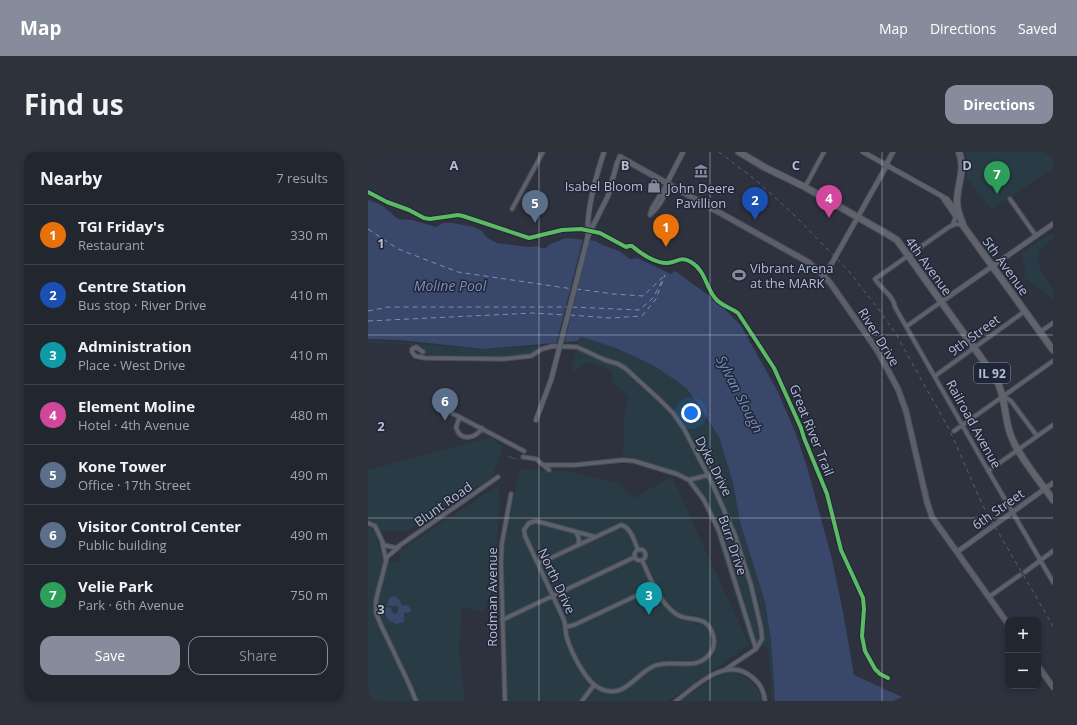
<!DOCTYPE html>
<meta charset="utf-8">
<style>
:root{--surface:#22262e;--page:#2e323a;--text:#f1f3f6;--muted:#a2a5aa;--line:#3f434a;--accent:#878c9c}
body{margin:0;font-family:"Open Sans",sans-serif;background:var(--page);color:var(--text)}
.controls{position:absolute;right:12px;bottom:12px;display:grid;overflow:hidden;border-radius:8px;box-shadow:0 2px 6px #0003}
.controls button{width:36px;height:36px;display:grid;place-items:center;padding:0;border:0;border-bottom:1px solid var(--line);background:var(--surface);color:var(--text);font:20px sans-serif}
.you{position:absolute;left:323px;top:261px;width:14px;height:14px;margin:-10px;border:3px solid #fff;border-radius:50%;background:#1a73e8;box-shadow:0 0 0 6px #1a73e833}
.badge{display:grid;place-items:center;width:26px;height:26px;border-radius:50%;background:var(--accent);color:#fff;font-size:13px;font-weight:700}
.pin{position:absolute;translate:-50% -33px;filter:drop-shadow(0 1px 2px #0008)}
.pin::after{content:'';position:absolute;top:21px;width:14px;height:12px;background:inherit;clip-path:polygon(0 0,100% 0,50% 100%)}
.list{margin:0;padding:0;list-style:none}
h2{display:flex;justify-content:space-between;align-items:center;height:52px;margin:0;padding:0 16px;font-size:17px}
h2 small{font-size:13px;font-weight:400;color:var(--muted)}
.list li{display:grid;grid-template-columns:26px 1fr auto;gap:12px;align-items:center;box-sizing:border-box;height:60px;padding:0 16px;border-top:1px solid var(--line)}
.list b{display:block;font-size:15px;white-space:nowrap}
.list p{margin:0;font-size:13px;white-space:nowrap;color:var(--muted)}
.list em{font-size:13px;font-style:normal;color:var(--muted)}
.actions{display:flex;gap:8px;padding:12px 16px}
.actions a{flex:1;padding:9px 0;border:1px solid var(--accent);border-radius:12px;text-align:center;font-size:14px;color:var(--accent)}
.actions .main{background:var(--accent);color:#fff}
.map{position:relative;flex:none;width:685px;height:549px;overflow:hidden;border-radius:12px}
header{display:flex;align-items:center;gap:24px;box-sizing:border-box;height:56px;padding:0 20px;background:var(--accent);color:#fff}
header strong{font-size:19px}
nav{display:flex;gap:22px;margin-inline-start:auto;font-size:14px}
.intro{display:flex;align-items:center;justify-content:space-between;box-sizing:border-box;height:96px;padding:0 24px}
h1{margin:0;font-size:28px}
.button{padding:10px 18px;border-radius:12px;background:var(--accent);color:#fff;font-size:14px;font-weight:700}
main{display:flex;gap:24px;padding:0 24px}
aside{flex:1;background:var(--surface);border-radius:12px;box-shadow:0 2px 6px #0003}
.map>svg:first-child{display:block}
.green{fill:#293c45}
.water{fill:#39486a}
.pier{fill:#2d323e}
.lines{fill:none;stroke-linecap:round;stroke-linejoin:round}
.ferry{stroke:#7d8eb6;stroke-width:1;stroke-dasharray:5 4;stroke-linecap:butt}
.minor-tunnel{stroke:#424754;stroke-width:3.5;stroke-dasharray:3.5 2;stroke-linecap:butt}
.tertiary-tunnel{stroke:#424754;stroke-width:4.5;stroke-dasharray:4.5 2;stroke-linecap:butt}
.minor-casing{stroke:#4a4d56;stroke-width:5.5}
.tertiary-casing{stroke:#4a4d56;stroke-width:6}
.secondary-casing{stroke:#4a4d56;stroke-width:7}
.primary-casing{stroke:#4b4f5a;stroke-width:8}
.minor{stroke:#5d616b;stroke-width:3.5}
.tertiary{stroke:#5d616b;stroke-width:4.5}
.secondary{stroke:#5c5f69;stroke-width:5}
.primary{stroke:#60636c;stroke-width:6}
.rail{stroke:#5c6069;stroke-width:1;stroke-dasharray:4 4;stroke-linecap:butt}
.tertiary-bridge-casing{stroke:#4a4d56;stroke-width:6;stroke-linecap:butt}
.tertiary-bridge{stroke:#5d616b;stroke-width:4.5}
.cycleway-casing{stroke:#1f263a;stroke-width:6}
.cycleway{stroke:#5cba63;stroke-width:4}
.grid{fill:none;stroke:#b8bdce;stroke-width:1;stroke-opacity:0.55}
.labels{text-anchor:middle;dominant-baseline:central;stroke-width:3;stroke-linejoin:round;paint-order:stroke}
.shield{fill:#1f263a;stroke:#8a90a2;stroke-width:1}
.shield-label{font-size:12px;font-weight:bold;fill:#b8bdce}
.poi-label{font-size:13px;fill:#b8bdce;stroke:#1f263a;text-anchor:end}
.street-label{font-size:13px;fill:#b8bdce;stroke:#1f263a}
.water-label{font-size:14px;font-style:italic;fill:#7d8eb6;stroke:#1f263a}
.grid-label{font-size:13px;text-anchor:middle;font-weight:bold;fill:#b8bdce;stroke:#1f263a;stroke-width:3;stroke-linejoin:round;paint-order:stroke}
</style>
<header>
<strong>Map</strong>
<nav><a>Map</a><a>Directions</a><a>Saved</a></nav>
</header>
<div class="intro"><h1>Find us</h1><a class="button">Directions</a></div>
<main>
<aside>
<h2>Nearby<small>7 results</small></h2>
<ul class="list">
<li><span class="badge" style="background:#e8710a">1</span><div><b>TGI Friday's</b><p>Restaurant</p></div><em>330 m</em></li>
<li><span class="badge" style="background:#1a4fb4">2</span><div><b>Centre Station</b><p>Bus stop · River Drive</p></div><em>410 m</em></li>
<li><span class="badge" style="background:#0f9aa8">3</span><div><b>Administration</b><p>Place · West Drive</p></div><em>410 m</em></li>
<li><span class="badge" style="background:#d1479c">4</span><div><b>Element Moline</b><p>Hotel · 4th Avenue</p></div><em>480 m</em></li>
<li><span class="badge" style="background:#5c6f8a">5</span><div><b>Kone Tower</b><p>Office · 17th Street</p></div><em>490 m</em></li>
<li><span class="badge" style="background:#5c6f8a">6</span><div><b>Visitor Control Center</b><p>Public building</p></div><em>490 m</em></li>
<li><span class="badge" style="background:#2e9e5b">7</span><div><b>Velie Park</b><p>Park · 6th Avenue</p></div><em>750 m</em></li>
</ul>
<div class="actions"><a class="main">Save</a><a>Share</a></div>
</aside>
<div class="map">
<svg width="685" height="549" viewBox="0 0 685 549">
<rect width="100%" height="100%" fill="#2d323e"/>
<path class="green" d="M597 0H685V17L623 57 599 26 600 15Z
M685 80V86L671 100 670 109 673 119 685 138V150L680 142 656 126 657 115 653 101Z
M212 185 244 195 285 213 306 227 318 236 328 249 351 285 365 331 372 370 397 450 403 489 407 549H404L400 496 381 489 342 364 321 327 275 310 255 305 256 266 260 244 244 230V219L221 210 206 219 203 214 211 193 209 189Z
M0 188 117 197 175 194 165 201 151 205 58 203 55 196 46 193 0 190Z
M123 285 135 295 124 325 39 379H11L7 371 0 369V318Z
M152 317 197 319 251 331 265 346 304 325 381 493 300 549H139L135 407 142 359Z
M131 333 132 355 123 440 115 460 94 455 91 498 97 549H0V374C18 385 1 409 33 410L31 399Z
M362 520C382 525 388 531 395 549H313L349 523Z"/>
<path class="water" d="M0 48 9 51 16 55 30 67 44 68 68 75 75 71H84L106 75 114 79 119 86 129 91 161 95 169 94 173 96H178L182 92 198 86 228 89 234 93 251 99 262 107 269 106 303 122 307 119 351 151 373 174 409 238 428 282 439 315 464 407 475 460 486 523 534 545 525 549H407L403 489 397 450 372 370 365 331 351 285 328 249 318 236 306 227 285 213 245 195 213 185 209 189 117 197 32 188 0 187Z
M26 444 31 447 34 454 40 453 43 458 42 460 36 461V470L28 472 20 468 16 459 18 455 24 456 23 458 26 462 30 460V454H19L21 446Z"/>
<path class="pier" d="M215 87H222L196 192 188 193Z"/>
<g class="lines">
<path class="ferry" d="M0 77 30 97 90 120 205 137
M208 137 246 142 275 144 296 124
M204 155 271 158 285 146 295 127
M0 159 20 155H200
M202 163 242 166 274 164 288 147 297 123
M0 169 165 161 197 163"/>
<path class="minor-tunnel" d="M141 305V304"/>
<path class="tertiary-tunnel" d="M143 306 144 305
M147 307V306"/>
<g class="minor-casing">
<path id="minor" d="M437 35 456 0
M574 45 587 64V67L585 72
M642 47 668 84
M144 57 175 0
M282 63C291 55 298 44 299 31
M282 63 284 56 299 32
M594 73 588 72 581 75 507 127C513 137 526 144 527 155L617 313 685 430
M539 174 573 150
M672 180 685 171
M55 200 48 195 44 197V200L47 204 57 206 136 207 163 204 174 197 185 194 209 195 237 208 250 212 257 216 291 247 305 261 316 277 344 331 367 383 383 433 393 476 394 487 388 497 358 517
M567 224 657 159
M635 244 643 249 669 284
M80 259 156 299
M93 266 91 267 88 275C92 290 107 287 114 276
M586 279 685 209
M155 305 168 307 181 318
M176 313H207L255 308 266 309 309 322 321 328 336 348 351 379 388 497
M620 319 685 273
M321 328 340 323
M0 371 7 374 16 393 28 396 130 325
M208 380 211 387 210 393
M228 385 168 369 161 371 156 378 157 384 196 468C198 474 197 480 199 486 203 500 218 530 231 536 256 549 267 522 286 514 305 506 330 521 343 500 346 496 347 488 345 483 339 461 321 471 308 462 291 450 282 426 274 408
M14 390 18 408
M31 395 19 405 18 409 8 448V461L12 471 42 534 48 549
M266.5 403a5.5 5.5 0 1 1 11 0a5.5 5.5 0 1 1-11 0Z
M170 412 253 373C263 375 266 389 270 398
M657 420 685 399
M621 445 652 423
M134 468 267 405
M198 475 206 473 287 435
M137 549 133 411 134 391 143 342
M214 549 226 533
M308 549C328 534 358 503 384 525 392 531 396 539 397 549"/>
</g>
<g class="tertiary-casing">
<path id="tertiary" d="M495 0 579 47 590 62
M299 31 315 0
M220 84C218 59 228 24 236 0
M220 84 240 44 249 11 252 5
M455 123 464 111 519 13 520 9 525 0
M573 150 685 72
M168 268 183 228 189 205
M589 400 685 331"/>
</g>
<g class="secondary-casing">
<path id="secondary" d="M252 5 440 110 455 123 463 132 509 198 530 237 538 259 559 350 564 365 640 472
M670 514 685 535"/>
</g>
<g class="primary-casing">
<path id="primary" d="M371 0 396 15 437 35 521 83 529 88 627 225C639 247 635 263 643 284 651 305 672 329 685 348
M591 0C598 18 589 32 589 50 589 59 593 67 596 75L685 198"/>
</g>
<use href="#minor" class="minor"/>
<use href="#tertiary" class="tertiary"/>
<use href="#secondary" class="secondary"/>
<use href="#primary" class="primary"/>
<path class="rail" d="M351 0 389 29 426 63 479 117 512 159 528 182 582 279 615 354 685 474"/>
<g class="tertiary-bridge-casing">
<path id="tertiary-bridge" d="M189 205 220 84"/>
</g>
<use href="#tertiary-bridge" class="tertiary-bridge"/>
<g class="cycleway-casing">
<path id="cycleway" d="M0 40 19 50 41 58 56 66 62 67 90 63 95 64 161 86 194 78 213 77 232 81 258 95 261 94H264C272 101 288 112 300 111 310 110 312 104 323 110 337 118 338 135 347 146 353 154 362 155 370 161L406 216 433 276 436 286 459 342 473 398 495 446 496 457 494 484 497 499 507 517 512 522 520 526"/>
</g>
<use href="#cycleway" class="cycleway"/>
</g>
<path class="grid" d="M171 0V549M342 0V549M514 0V549M0 183H685M0 366H685"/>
<defs>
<g id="museum-bare" transform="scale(1.08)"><path d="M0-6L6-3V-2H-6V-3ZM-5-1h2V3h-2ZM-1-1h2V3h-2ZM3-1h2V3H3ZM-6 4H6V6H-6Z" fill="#878c9c" stroke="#1f263a" stroke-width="2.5" paint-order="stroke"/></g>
<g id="shop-bare" transform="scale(1.08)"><path d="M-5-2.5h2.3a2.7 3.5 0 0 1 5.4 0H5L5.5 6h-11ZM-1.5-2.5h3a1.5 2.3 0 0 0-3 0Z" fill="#878c9c" stroke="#1f263a" stroke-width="2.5" paint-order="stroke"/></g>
<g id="stadium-bare" transform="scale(1.08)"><path d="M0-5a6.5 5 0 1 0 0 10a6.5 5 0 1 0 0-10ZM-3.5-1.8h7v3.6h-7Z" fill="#878c9c" stroke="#1f263a" stroke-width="2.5" paint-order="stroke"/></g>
</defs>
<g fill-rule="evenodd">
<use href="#museum-bare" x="333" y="19"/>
<use href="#shop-bare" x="286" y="34"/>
<use href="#stadium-bare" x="371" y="123"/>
</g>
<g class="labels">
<rect class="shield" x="606" y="211" width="36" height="20" rx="3"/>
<g class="shield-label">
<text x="624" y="221">IL 92</text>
</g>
<g class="poi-label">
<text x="275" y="34">Isabel Bloom</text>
<text x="333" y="36" text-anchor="middle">John Deere<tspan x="333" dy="15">Pavillion</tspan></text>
<text x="382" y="116" text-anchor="start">Vibrant Arena<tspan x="382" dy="15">at the MARK</tspan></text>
</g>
<g class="street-label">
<text transform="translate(561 114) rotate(54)">4th Avenue</text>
<text transform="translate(638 114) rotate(54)">5th Avenue</text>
<text transform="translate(606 183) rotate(-36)">9th Street</text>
<text transform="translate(511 185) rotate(58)">River Drive</text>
<text transform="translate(606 272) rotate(61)">Railroad Avenue</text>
<text transform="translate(444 278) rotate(68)">Great River Trail</text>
<text transform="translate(346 314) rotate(63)">Dyke Drive</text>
<text transform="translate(75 352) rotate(-35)">Blunt Road</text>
<text transform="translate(630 357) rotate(-35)">6th Street</text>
<text transform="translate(365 393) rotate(71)">Burr Drive</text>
<text transform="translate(189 429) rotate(65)">North Drive</text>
<text transform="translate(124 445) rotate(-90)">Rodman Avenue</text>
</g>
<g class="water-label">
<text x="82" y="133">Moline Pool</text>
<text transform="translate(372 242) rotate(63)">Sylvan Slough</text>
</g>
</g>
<g class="grid-label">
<text x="86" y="18">A</text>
<text x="257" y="18">B</text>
<text x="428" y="18">C</text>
<text x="599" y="18">D</text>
<text x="13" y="96">1</text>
<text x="13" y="279">2</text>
<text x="13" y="462">3</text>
</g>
</svg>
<div class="controls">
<button>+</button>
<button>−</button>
</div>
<div class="you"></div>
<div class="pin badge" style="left:298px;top:95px;background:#e8710a">1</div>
<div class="pin badge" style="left:387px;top:68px;background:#1a4fb4">2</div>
<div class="pin badge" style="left:281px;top:463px;background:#0f9aa8">3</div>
<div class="pin badge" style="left:461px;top:66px;background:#d1479c">4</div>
<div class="pin badge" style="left:167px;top:71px;background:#5c6f8a">5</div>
<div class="pin badge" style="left:77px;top:269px;background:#5c6f8a">6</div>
<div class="pin badge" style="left:629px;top:42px;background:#2e9e5b">7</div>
</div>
</main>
